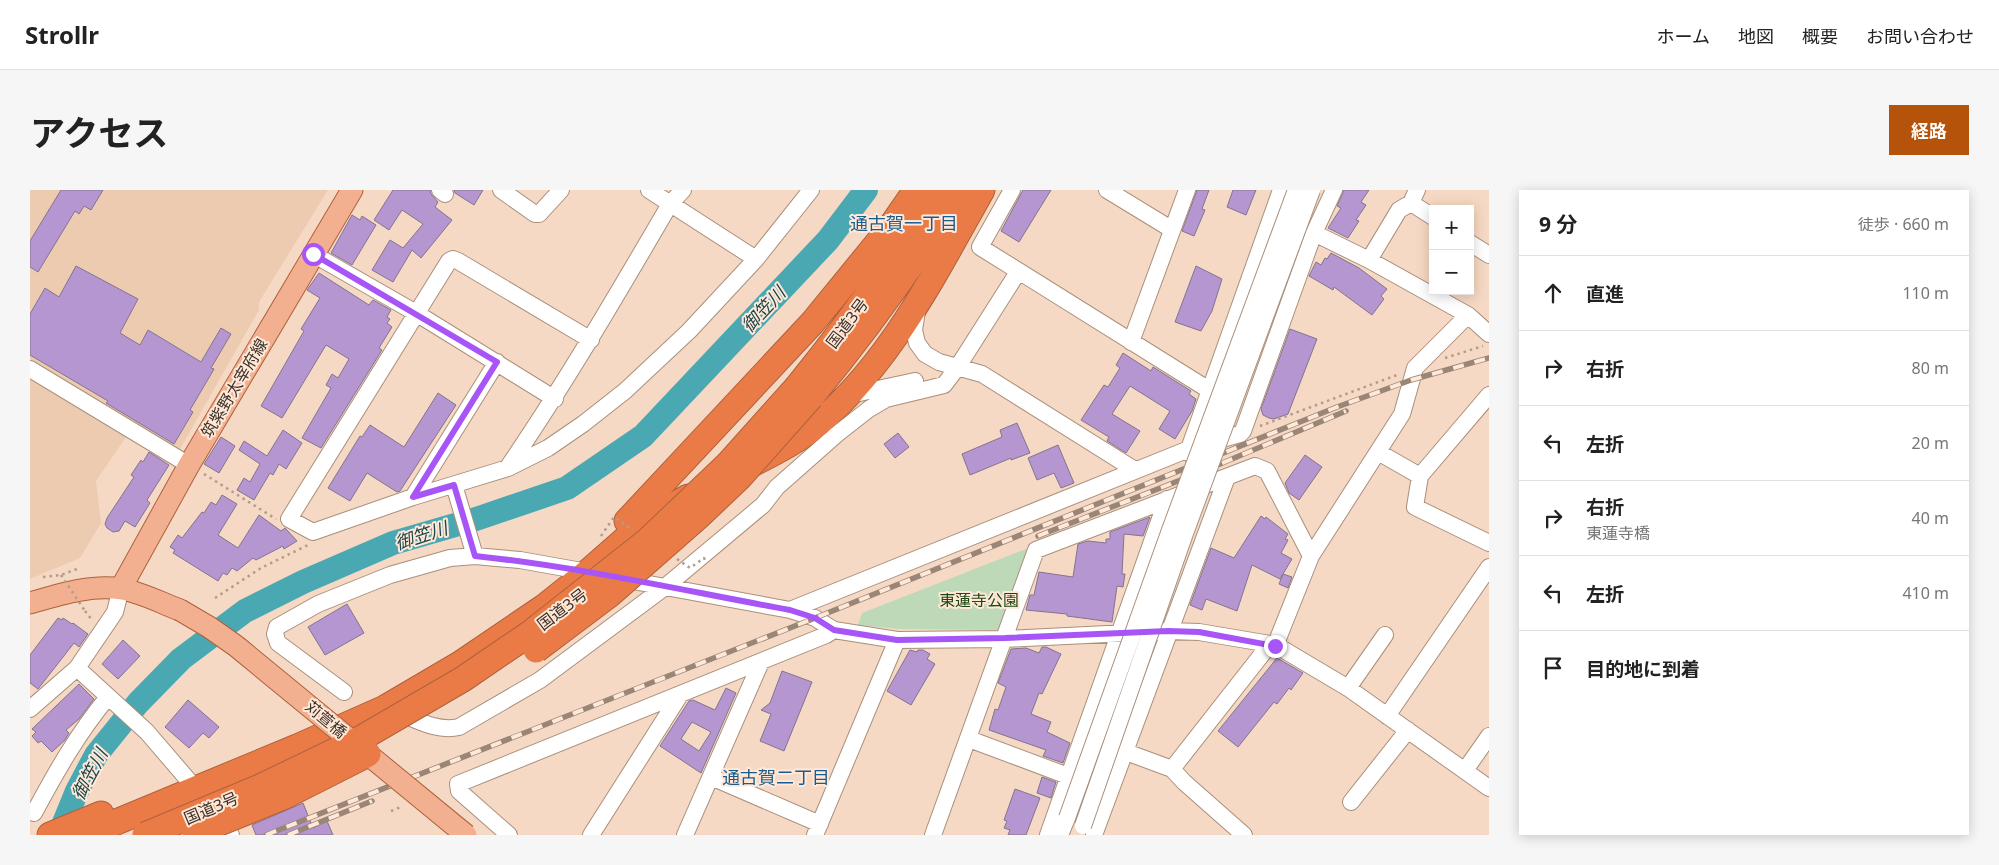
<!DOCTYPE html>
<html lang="ja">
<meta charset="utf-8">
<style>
:root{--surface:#fff;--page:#f6f6f6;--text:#222;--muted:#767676;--line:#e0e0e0;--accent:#b45309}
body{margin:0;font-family:"Noto Sans","Noto Sans JP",sans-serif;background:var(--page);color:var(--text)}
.controls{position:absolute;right:15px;top:15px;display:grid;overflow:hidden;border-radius:0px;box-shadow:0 2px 12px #0003}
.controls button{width:45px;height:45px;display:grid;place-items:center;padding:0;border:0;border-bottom:1px solid var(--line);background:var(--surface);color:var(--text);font:25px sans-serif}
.stop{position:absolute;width:15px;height:15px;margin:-11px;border:4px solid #a855f7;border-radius:50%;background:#fff}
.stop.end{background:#a855f7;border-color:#fff;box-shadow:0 1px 5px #0008}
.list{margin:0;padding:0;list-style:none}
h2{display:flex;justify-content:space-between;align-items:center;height:65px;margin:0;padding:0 20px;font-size:21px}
h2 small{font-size:16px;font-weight:400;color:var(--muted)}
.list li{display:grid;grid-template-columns:32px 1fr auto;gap:15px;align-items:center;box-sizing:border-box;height:75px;padding:0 20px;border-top:1px solid var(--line)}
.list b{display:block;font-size:19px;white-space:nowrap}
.list p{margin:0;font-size:16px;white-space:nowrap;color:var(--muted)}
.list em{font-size:16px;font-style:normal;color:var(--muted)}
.icon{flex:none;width:28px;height:28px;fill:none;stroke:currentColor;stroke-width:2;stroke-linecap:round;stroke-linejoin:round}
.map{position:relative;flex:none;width:1459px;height:645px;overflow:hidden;border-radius:0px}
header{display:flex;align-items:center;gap:30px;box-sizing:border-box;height:70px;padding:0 25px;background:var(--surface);border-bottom:1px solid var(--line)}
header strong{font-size:24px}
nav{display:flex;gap:28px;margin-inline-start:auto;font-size:18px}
.intro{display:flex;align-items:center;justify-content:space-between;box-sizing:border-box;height:120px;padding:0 30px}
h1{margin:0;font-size:35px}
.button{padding:12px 22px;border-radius:0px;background:var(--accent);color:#fff;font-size:18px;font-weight:700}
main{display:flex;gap:30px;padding:0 30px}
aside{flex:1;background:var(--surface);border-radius:0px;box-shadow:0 2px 12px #0003}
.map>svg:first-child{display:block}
.built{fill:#eccbb1}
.green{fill:#bed9b8}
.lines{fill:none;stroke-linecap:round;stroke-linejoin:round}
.river{stroke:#4aa8b3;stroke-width:24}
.building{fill:#b696d0;stroke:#82748e;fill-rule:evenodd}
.minor-casing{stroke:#a98f7b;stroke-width:18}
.major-casing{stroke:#ad613c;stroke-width:23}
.highway-casing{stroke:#ad613c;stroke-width:27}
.path{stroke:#b29c8c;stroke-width:2.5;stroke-dasharray:2.5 4;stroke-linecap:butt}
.minor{stroke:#fff;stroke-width:16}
.major{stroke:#f3b090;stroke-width:21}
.highway{stroke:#eb7b46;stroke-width:25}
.rail-casing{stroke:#9a8677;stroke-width:5.5}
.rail{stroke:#ffe8d7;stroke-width:4;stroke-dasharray:11;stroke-linecap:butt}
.minor-bridge-casing{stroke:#a98f7b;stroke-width:18;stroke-linecap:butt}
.major-bridge-casing{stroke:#ad613c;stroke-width:23;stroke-linecap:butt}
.highway-bridge-casing{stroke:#ad613c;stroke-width:27;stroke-linecap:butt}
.path-bridge{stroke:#b29c8c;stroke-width:2.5;stroke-dasharray:2.5 4;stroke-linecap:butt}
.minor-bridge{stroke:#fff;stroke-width:16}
.major-bridge{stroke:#f3b090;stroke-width:21}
.highway-bridge{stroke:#eb7b46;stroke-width:25}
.route{stroke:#a855f7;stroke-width:6}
.labels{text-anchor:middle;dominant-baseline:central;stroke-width:4;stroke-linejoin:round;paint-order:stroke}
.street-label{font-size:16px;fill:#3b3028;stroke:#ffe8d7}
.park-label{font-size:16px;fill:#1c4712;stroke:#ffe8d7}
.neighbourhood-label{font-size:18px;fill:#1a5c8b;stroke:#ffe8d7}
.water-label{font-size:18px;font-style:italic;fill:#1a454a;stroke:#ffe8d7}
</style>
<header>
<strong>Strollr</strong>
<nav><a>ホーム</a><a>地図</a><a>概要</a><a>お問い合わせ</a></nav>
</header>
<div class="intro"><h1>アクセス</h1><a class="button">経路</a></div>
<main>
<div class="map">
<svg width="1459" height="645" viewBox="0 0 1459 645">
<rect width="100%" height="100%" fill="#f6d9c4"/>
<path class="built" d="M0 0H298L229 112V120L149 261 0 169Z
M0 188 96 247 66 291 71 333 50 368 0 389Z"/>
<path class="green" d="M1001 357 971 440 869 439 828 435 832 423Z"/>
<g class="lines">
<path class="river" d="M29 645 47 601 66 565 108 513 151 469 215 421 273 392 363 353 446 329 537 298 613 246 798 50 836 0"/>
</g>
<path class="building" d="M31 0H73L61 20 54 16 49 24 45 21 8 82 0 77V51Z
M363 0H400L401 4 408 12 405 17 422 30 391 68 382 60 363 92 342 80 360 50 373 58 393 34 372 20 359 40 344 30Z
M424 0H453L444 15 425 3Z
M993 0H1021L989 52 971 41Z
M1167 0H1179L1172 19 1175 20 1164 46 1152 41Z
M1203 0H1226L1216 25 1197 17Z
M1314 0H1339L1331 12 1336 15 1326 30 1329 31 1318 48 1298 38 1311 18 1307 16Z
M322 25 330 30 332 26 346 35 322 75 301 63Z
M1301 63 1329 78 1357 99 1351 106 1354 109 1342 125 1304 97 1303 100 1279 86 1286 72 1291 75 1295 68 1297 69Z
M46 76 108 109 90 143 110 155 118 140 171 172 191 138 201 144 181 178 184 179 160 220 163 222 144 254 76 213 78 211 0 165V124L15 98 29 107Z
M1166 76 1192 89 1182 121 1171 141 1145 132Z
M289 83 339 115 343 110 361 120 357 127 360 129 357 133 362 137 349 158 352 160 291 258 272 248 301 198 296 195 302 184 308 188 319 169 296 155 252 228 231 216 274 141 271 139 290 108 277 100Z
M1260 139 1287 149 1258 224 1244 229 1239 228 1233 225 1231 219Z
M1093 163 1121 181 1123 177 1161 201 1159 204 1166 209 1162 221 1145 249 1129 239 1140 221 1100 196 1082 224 1110 241 1096 263 1077 251 1079 247 1051 230 1074 195 1078 197 1090 178 1086 175Z
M408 203 426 215 370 301 367 302 337 283 320 311 298 298 330 246 332 247 340 235 374 257Z
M987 233 1000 263 981 270V268L940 285 932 264 972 247 970 240Z
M253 240 272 253 256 279 249 274 243 285 240 283 224 310 207 300 214 288 220 292 230 274 209 260 214 251 237 266Z
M868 243 879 257 865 268 854 254Z
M191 247 205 256 189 283 174 274Z
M1028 255 1044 293 1031 298 1024 283 1007 290 998 268Z
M119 262 139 275 117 310 120 313 105 337 95 331 89 341 83 342 77 338 75 334 77 328 104 287 101 285 111 270 113 272Z
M1275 265 1292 277 1269 310 1259 303 1255 293Z
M192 305 207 314 188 345 208 358 229 325 251 341 255 338 256 339 267 351 254 359 253 356 226 370 223 368 207 381 202 378 197 385 193 383 188 391 143 363 145 360 140 357 148 345 152 348 172 322 174 323 181 312 186 315Z
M1231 326 1235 329 1236 327 1258 344 1255 349 1258 350 1251 363 1262 369 1253 384 1262 387 1258 398 1249 394 1253 384 1250 389 1222 375 1207 421 1176 409 1172 420 1160 415 1181 358 1204 368Z
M1120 327 1113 346 1094 344 1092 384H1095L1093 397 1087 396 1082 432 1037 426V424L996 420 1000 405H1004L1009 382 1043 387 1048 354 1058 351 1076 353V349H1080V342Z
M317 414 334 443 295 465 278 437Z
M28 428 32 430 33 428 42 434 43 433 58 444 49 457 44 453 8 499 0 493V465Z
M93 450 110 466 88 489 72 474Z
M1012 457H1016L1031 464 1012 504 1009 503 1001 524 1021 532 1017 542 1040 553 1033 573 1013 566 1016 560 959 540 965 519 968 520 976 497 968 493 981 459 996 458 1009 463Z
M880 460 887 462 888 460H893L900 464 897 469 905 474 881 515 857 501Z
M1247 468 1273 483 1261 500 1259 498 1247 514 1244 512 1208 557 1188 541Z
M752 481 782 492 754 561 730 551 741 524 731 520 740 513Z
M49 494 64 509 49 529 36 540 39 543 35 550 22 562 11 551 8 553 2 546 6 542 2 539Z
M696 498 706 503 671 583 630 556 659 511 663 510 685 520ZM662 532 681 542 669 561 651 549Z
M158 510 189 537 179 548 173 543 159 558 135 537Z
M1012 587 1026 592 1021 608 1007 603Z
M985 599 1010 608 996 645H978L980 640 974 638 977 631 974 630Z
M273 613 283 638 297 631 303 645H226L222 635Z"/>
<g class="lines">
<g class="minor-casing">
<path id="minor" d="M410 0 415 4
M471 0 505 24H509L531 0
M619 0 726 69
M982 0 950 57 1179 200
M1077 0 1141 39
M1381 13 1403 27
M1284 43 1339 70 1438 125 1459 144
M1440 53 1459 65
M283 64 386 123 525 209
M1339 70 1369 20 1381 13 1387 0
M887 121 884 140 887 153 895 164 909 172 952 184 1105 280
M561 150 428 71 423 69 419 71 259 329 283 342 383 307 478 278 518 258 553 234 595 201 659 141 726 69 781 0
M1101 152 1157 0
M0 179 159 275
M820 205 885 191
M1178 253 1210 244 1213 241 1284 43 1304 0
M1159 259 1251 0
M1348 262 1390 286 1459 205
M478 277C536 192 588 103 640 14L653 0
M1390 286 1385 317 1459 353
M424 295 445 366
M383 307 467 172
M592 389 760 420 785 428 804 440 867 450 975 449 1138 441 1169 442 1240 454 1249 457 1318 498 1459 598
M760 420 1159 259 1170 281
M1245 456 1281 366 1372 224 1385 178 1438 125
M47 478 117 542 171 605
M1318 498 1355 445
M314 502 248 453 245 444 247 437 288 414 360 385 420 368 445 366 490 370 563 383
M0 519 47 478 85 422 91 398
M367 522C387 530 407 542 429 537L510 490 635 397 733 315 747 297 807 244 839 219 856 209 914 195 927 178 988 82
M1357 526 1459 377
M939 549 1038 586
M1096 562 1142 579 1240 454
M1142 579 1154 592 1214 645
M1436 579 1459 546
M681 587 790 634
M1321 612 1378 540
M4 623C26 582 48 543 78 507
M186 624 201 645
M479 645 429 601 428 594 796 445 804 440
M561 645 650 505
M655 645 731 472
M785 645 867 450
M903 645 1006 360 1225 276 1237 281 1281 366
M1018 645 1137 309
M1030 645 1037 628
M1064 645 1197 287"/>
</g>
<g class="major-casing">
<path id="major" d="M91 398 159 275 322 0
M0 413C28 405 62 394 91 399 111 402 131 413 150 420"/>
</g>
<g class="highway-casing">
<path id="highway" d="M767 197C818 134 865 69 908 0
M781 207C836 141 885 72 931 0
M722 274C740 265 758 256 775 244 855 184 904 85 952 0
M597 331 783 132 859 39 886 0
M20 645 71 624
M55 645 267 557 355 518 430 474 514 417 558 382 615 332 658 307"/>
</g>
<path class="path" d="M1415 168 1453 156
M1230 236 1367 185
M174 284 246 329
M13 387 31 385 50 378
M185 408 231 378 278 355
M55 421 62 430
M361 621 373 616"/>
<use href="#minor" class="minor"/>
<use href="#major" class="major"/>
<use href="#highway" class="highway"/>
<g class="rail-casing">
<path id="rail" d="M1008 346 1171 282 1316 221
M236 645 785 428 1307 217 1381 190 1459 168
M258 645 342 611"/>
</g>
<use href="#rail" class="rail"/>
<g class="minor-bridge-casing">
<path id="minor-bridge" d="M1037 628 1140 340 1266 0
M1053 636 1154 346 1282 0"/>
</g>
<g class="major-bridge-casing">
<path id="major-bridge" d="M150 420 179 437 206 456 436 645"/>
</g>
<g class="highway-bridge-casing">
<path id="highway-bridge" d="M506 460 579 405 670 325 709 288 781 207
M165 643 253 607 338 564
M115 645 230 597 330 549 433 489 499 444 617 351 698 274 767 197"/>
</g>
<path class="path-bridge" d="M571 346 584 327 603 340
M647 369 660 378 674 368 676 372
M31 385 55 421"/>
<use href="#minor-bridge" class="minor-bridge"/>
<use href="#major-bridge" class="major-bridge"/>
<use href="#highway-bridge" class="highway-bridge"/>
</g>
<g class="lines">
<path class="route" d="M283 64 467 172 383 307 424 295 445 366C551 377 655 401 760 420L785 428 804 440 867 450 975 448 1138 441 1169 442 1245 456"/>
</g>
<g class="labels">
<g class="street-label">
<text transform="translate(817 133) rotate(-53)">国道3号</text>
<text transform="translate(204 198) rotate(-59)">筑紫野太宰府線</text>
<text transform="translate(532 419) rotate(-37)">国道3号</text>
<text transform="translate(296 529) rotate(40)">苅萱橋</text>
<text transform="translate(181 618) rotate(-23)">国道3号</text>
</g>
<g class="park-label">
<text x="949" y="410">東蓮寺公園</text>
</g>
<g class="neighbourhood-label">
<text x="874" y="33">通古賀一丁目</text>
<text x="746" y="587">通古賀二丁目</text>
</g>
<g class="water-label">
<text transform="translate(733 119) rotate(-47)">御笠川</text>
<text transform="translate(391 345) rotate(-18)">御笠川</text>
<text transform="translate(59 584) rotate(-62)">御笠川</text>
</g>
</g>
</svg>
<div class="controls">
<button>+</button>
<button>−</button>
</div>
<div class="stop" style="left:283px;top:64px"></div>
<div class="stop end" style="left:1245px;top:456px"></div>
</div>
<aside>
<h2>9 分<small>徒歩 · 660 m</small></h2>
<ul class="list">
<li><svg class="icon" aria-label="ahead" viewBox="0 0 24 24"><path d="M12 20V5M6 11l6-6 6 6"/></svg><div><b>直進</b></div><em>110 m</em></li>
<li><svg class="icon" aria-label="right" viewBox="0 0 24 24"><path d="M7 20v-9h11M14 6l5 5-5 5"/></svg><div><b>右折</b></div><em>80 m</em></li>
<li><svg class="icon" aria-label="left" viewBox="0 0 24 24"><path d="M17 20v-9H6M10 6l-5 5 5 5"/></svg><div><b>左折</b></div><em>20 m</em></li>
<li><svg class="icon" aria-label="right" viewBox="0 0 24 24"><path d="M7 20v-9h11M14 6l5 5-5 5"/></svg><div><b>右折</b><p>東蓮寺橋</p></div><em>40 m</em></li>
<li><svg class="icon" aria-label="left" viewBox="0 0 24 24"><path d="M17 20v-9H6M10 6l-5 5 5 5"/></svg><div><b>左折</b></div><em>410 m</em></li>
<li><svg class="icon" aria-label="arrive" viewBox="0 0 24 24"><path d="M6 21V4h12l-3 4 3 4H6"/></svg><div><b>目的地に到着</b></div></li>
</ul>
</aside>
</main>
